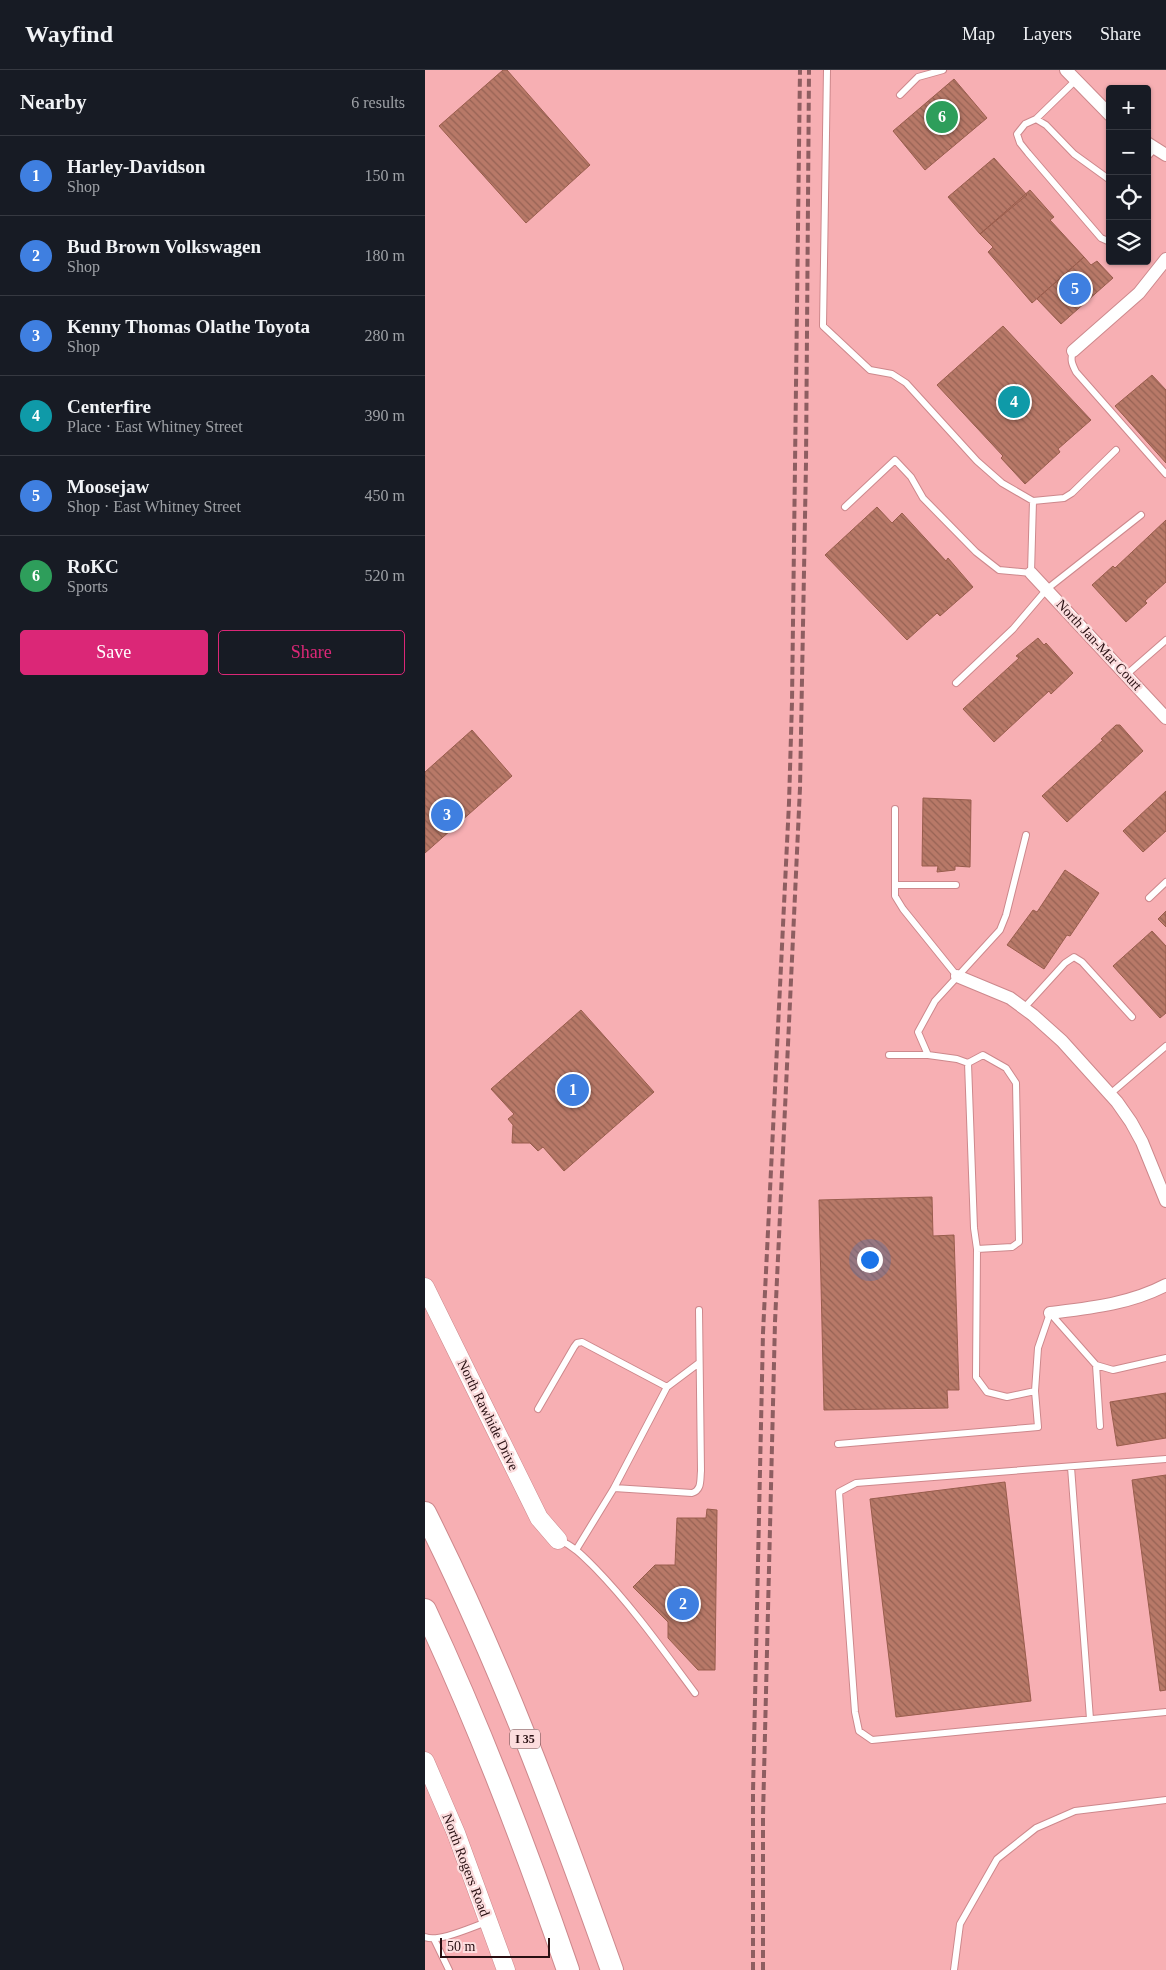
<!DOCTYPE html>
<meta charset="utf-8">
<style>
:root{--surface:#171b24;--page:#20242c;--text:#f1f3f6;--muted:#9ea1a6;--line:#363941;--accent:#db2777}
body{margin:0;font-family:"Times New Roman",serif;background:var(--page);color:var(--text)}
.controls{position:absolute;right:15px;top:15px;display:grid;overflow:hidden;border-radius:5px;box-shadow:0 1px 4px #0004}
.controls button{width:45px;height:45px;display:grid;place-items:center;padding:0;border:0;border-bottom:1px solid var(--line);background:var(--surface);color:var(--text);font:25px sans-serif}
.scale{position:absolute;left:15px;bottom:12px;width:110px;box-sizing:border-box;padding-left:5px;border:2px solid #280f12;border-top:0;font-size:14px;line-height:18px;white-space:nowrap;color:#280f12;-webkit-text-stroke:4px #fcddde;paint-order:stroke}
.you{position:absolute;left:444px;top:1189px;width:18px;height:18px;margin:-12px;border:4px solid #fff;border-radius:50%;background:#1a73e8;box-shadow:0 0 0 8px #1a73e833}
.badge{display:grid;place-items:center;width:32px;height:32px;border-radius:50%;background:var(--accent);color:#fff;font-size:16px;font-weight:700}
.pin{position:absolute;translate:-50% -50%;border:2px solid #fff;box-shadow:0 1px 5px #0006}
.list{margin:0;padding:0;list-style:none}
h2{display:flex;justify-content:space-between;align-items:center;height:65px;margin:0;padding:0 20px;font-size:21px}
h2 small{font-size:16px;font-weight:400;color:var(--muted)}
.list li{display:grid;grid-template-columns:32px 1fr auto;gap:15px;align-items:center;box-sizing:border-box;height:80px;padding:0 20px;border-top:1px solid var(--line)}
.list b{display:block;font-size:19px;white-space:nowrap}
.list p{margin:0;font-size:16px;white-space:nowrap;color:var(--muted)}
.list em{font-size:16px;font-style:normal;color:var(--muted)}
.actions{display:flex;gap:10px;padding:15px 20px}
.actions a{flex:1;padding:11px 0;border:1px solid var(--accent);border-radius:5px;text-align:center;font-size:18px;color:var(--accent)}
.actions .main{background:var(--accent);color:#fff}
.icon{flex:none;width:28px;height:28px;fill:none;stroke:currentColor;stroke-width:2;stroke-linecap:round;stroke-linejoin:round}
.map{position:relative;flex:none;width:741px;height:1900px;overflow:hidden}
header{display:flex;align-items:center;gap:30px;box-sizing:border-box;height:70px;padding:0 25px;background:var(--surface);border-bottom:1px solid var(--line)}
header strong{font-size:24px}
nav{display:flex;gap:28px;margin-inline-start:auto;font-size:18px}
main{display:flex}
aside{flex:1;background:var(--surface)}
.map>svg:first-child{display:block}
.building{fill:url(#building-back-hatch);stroke:#995d4d}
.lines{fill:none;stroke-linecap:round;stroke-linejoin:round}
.lane-casing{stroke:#cd888c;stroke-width:8}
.street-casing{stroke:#cd888c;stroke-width:14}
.secondary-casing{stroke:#cd888c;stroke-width:19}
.highway-casing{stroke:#cd888c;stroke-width:24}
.lane{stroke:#fff;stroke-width:6}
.street{stroke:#fff;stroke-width:12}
.secondary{stroke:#fff;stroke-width:18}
.highway{stroke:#fff;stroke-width:22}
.rail{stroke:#8e5e61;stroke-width:4;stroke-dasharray:8 4;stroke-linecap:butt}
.labels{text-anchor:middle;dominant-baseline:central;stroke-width:4.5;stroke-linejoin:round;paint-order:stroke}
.shield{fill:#fcddde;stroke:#684d4f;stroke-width:1}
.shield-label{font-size:12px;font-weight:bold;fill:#280f12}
.street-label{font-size:14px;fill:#280f12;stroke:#fcddde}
</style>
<header>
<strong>Wayfind</strong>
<nav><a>Map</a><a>Layers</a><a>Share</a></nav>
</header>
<main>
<aside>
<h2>Nearby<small>6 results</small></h2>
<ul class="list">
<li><span class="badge" style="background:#3f7fe0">1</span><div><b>Harley-Davidson</b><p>Shop</p></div><em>150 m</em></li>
<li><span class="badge" style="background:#3f7fe0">2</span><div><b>Bud Brown Volkswagen</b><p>Shop</p></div><em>180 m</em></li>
<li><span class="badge" style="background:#3f7fe0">3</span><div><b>Kenny Thomas Olathe Toyota</b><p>Shop</p></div><em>280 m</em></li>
<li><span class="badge" style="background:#0f9aa8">4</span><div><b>Centerfire</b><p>Place · East Whitney Street</p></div><em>390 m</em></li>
<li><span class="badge" style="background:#3f7fe0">5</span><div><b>Moosejaw</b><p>Shop · East Whitney Street</p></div><em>450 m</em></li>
<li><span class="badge" style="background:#2e9e5b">6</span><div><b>RoKC</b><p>Sports</p></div><em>520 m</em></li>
</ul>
<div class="actions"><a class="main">Save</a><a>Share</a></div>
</aside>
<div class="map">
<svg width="741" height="1900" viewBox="0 0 741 1900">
<defs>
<pattern id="building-back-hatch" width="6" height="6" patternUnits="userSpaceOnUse" patternTransform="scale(1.25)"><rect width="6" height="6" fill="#b87968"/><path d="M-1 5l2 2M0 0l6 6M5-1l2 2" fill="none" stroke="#966254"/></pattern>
</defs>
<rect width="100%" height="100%" fill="#f7afb3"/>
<path class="building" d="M78 0H82L165 95 101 153 14 56Z
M529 9 562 48 500 100 468 61Z
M569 88 602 125 555 164 523 127Z
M605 120 629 147 625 150 659 187 607 233 563 182 568 177 555 164Z
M659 187 666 195 672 191 688 208 636 254 612 229Z
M578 256 666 350 633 379 635 382 600 414 576 388 578 386 512 315Z
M727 305 741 320V393L690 336Z
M452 437 467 453 477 443 521 491 523 488 548 517 515 546 512 543 482 570 400 485Z
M741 450V512L720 531 722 533 701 552 667 515 688 496 690 498Z
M613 568 619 575 621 573 648 603 626 624 624 621 569 672 538 639 594 588 591 586Z
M691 655H695L718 681 642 752 617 726 678 670 676 669Z
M47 660 87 706 0 783V702Z
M741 721V761L718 782 698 761Z
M498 728 546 730 545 797 530 796V800L512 802 513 796H497Z
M640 800 674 823 645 866 642 865 619 899 582 875 608 840 612 842Z
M741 841V857L733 849Z
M727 861 741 876V943L735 948 688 896Z
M156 940 229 1022 139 1101 118 1077 113 1081 105 1073H87L88 1055 83 1049 89 1044 66 1019Z
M507 1127 508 1166 529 1165 534 1320H522L523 1338 399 1340 394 1130Z
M741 1323V1368L692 1376 685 1332Z
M741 1405V1620L735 1621 707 1410Z
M580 1412 606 1631 471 1647 445 1429Z
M282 1439 292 1440 290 1600H273L243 1568V1552L208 1517 230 1495H250L252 1448H281Z"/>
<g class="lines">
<g class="lane-casing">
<path id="lane" d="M402 0 398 256 445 300 467 304 481 313 552 391 577 413 608 431 639 428 647 423 691 380
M475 25 493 7 518 0
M611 49 650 11
M722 87 730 78
M685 110 649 84 621 55 611 49 600 54 592 64 595 73 603 83 676 168 685 172
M648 281C645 290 647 294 651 302L741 404
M420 437 470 390 486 407 498 428 551 482 574 500 606 503 608 431
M701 605 741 570
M531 613 588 559 622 519 716 445
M470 739V826L478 839 532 906
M601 765 581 845 575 860 510 931 493 962 503 985 532 989 543 993 549 1158 552 1179 551 1307 562 1322 582 1327 610 1321 613 1278 625 1243 671 1295 688 1300 741 1288
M470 815H531
M724 828 741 812
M599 938 640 893 649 887 657 892 707 947
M464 985H503
M543 993 558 985 581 998 591 1013 594 1172 587 1177 552 1179
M685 1024 741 976
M671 1295 675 1356
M242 1317 274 1293
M113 1339 149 1277 152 1273 157 1272 242 1317 189 1418 151 1480
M413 1374 613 1357 610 1321
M741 1389 431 1413 414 1422 430 1642 434 1661 447 1670 741 1642
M646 1397 665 1649
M189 1418 267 1423C277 1420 275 1410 276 1401L274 1240
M134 1470C149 1476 159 1487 170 1498 207 1536 238 1580 270 1623
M0 1867C13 1873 47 1857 62 1852
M9 1869 24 1900
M529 1900 535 1854 572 1789 611 1758 650 1741 741 1730"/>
</g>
<g class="street-casing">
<path id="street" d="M641 0 685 45
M722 73 741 85
M648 281 714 223 741 189
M606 503 741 648
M532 906 585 928 608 945 637 971 692 1032 706 1052 717 1072 741 1131
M625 1243C665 1238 705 1234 741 1215"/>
</g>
<g class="secondary-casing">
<path id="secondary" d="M0 1217 114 1448 133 1470
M0 1691 31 1763 81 1900"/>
</g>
<g class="highway-casing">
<path id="highway" d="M0 1443C74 1590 132 1745 187 1900
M0 1540C55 1657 101 1778 143 1900"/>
</g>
<use href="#lane" class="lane"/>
<use href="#street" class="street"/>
<use href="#secondary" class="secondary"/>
<use href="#highway" class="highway"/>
<path class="rail" d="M328 1900V1722L338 1263 364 733 367 632 375 0
M338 1900V1746L350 1252 375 718 381 393 384 0"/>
</g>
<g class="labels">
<rect class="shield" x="85" y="1659.5" width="30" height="19" rx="4"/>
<g class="shield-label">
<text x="100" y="1669">I 35</text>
</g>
<g class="street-label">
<text transform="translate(674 575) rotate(47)">North Jan-Mar Court</text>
<text transform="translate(63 1345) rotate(64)">North Rawhide Drive</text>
<text transform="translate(41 1795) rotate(69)">North Rogers Road</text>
</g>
</g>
</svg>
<div class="controls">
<button>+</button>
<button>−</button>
<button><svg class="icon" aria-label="locate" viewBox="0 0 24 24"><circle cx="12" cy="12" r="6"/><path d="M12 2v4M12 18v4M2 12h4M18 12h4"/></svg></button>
<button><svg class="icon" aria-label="layers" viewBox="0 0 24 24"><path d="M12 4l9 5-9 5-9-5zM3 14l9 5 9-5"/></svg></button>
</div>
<div class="scale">50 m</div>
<div class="you"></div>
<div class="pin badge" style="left:148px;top:1020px;background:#3f7fe0">1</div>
<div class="pin badge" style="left:258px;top:1534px;background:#3f7fe0">2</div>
<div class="pin badge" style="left:22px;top:745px;background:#3f7fe0">3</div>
<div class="pin badge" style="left:589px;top:332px;background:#0f9aa8">4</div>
<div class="pin badge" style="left:650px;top:219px;background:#3f7fe0">5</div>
<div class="pin badge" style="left:517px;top:47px;background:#2e9e5b">6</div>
</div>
</main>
